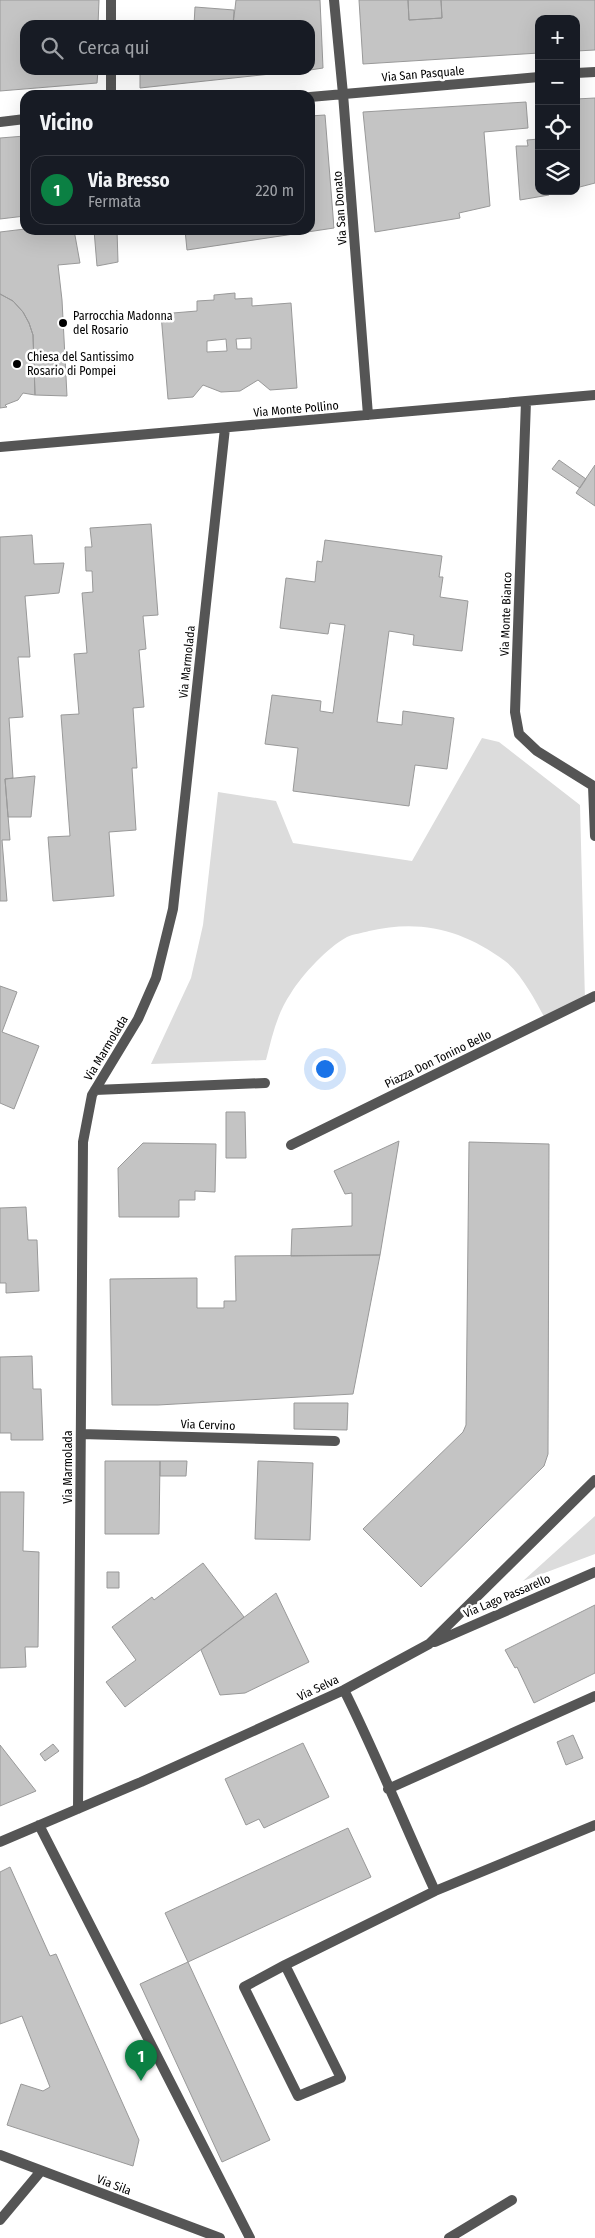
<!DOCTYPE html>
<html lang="it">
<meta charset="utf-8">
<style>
:root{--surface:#171b24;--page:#242831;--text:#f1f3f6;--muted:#9ea1a6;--line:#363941;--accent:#0b8043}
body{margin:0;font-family:"Fira Sans Condensed",sans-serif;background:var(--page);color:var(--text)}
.controls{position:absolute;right:15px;top:15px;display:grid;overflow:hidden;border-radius:10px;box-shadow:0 5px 20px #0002}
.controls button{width:45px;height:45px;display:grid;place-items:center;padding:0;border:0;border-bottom:1px solid var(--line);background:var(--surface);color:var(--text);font:25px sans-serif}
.you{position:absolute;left:324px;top:1068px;width:18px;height:18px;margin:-12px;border:4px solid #fff;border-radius:50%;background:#1a73e8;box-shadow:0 0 0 8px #1a73e833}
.badge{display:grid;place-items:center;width:32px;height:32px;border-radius:50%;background:var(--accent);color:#fff;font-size:16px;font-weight:700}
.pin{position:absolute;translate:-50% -41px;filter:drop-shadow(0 1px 2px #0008)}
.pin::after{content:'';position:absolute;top:26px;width:18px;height:15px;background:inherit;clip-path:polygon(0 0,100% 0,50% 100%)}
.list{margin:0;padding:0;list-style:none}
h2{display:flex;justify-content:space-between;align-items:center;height:65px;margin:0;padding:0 20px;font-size:21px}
h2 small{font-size:16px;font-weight:400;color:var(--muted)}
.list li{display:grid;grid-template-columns:32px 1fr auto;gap:15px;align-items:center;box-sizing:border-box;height:70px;margin:0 10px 10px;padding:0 10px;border:1px solid var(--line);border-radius:15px}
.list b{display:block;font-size:19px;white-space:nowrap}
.list p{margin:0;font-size:16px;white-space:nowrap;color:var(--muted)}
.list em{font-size:16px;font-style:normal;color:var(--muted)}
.icon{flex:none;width:28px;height:28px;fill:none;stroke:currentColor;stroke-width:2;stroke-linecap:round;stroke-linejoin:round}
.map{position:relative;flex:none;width:595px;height:2238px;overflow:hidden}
.search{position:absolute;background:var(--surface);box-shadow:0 5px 20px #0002;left:20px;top:20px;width:295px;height:55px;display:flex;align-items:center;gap:12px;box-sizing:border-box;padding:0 18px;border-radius:15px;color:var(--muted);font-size:19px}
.panel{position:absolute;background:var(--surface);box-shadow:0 5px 20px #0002;left:20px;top:90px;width:295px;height:145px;border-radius:15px}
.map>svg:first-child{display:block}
.green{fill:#dcdcdc}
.building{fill:#c4c4c4;stroke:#999;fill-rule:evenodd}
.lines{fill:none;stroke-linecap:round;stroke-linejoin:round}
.pedestrian{stroke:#555;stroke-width:10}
.minor{stroke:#555;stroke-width:10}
.poi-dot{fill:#000;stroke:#fff;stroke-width:2}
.labels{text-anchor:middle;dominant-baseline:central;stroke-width:5;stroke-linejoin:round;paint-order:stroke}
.street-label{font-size:12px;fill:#000;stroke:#fff}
.poi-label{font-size:12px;fill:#000;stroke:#fff;text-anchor:start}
</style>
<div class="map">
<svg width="595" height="2238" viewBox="0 0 595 2238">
<rect width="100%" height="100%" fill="#fff"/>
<path class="green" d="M482 738 499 742 580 805 585 1001 546 1020C536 1002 522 974 505 961 463 930 421 919 369 931 363 933 353 934 347 937 327 948 303 974 291 993 277 1013 272 1037 266 1060L151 1064 191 978 203 925 218 792 276 801 293 843 412 861Z
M595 1516V1554L523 1581Z"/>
<path class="building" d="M0 0H99L98 25H25V70H98L97 83 0 91Z
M236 0H320L323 68 310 70V25H233Z
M359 0H408L409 20 442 18 441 0H595V50L576 51V19H539V53L363 64Z
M408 0H441L442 18 409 20Z
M195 7 234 10 233 25H194Z
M186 23 194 25H141V24Z
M140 70H308L140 88Z
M595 98V183L576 188V99Z
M526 102 528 128 484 132 490 206 459 213 460 218 375 232 363 112Z
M325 115 334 228 187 250 185 230H310V116Z
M25 136V216L0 219V138Z
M539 139V191H549V195L520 200 516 146H528L527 140Z
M25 229 74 230 80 263 58 265 62 300 67 396 35 395 33 335 29 323 23 312 13 301 0 294V232Z
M94 230H117L118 262 97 266Z
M235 293V299L252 298V306L291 303 297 388 270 390 258 380 240 391 221 392 203 385 193 397 168 399 161 314 197 311V301L214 300V295ZM251 338V349H237L236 339ZM226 339 227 351 207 352V341Z
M0 294 13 301 23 312 29 323 33 335 35 395 23 393 18 400 5 405 7 407 0 408Z
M559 460 586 479 580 488 552 469Z
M595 465V506L576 493Z
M151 524 158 615 143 616 146 649 139 650 144 707 133 708 137 768H132L136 830 109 832 114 896 53 901 48 837 70 836 61 715 79 714 74 654 87 653 82 593 93 592 92 571H86L85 547H92L90 528Z
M32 535 34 564 64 563 59 593 25 596 30 657H18L23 717 9 718 13 778 5 779 10 840H2L7 901H0V537Z
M325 540 442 556 439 577H443L440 597 468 601 462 651 413 645 414 635 389 631 377 722 402 725 403 711 454 718 447 769 415 765 409 806 293 791 298 748 265 744 272 695 321 701 320 711 333 713 345 625 330 623 328 634 280 628 286 578 315 582 317 561 322 562Z
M35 776 31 817H8L5 779Z
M0 986 17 992 2 1032 39 1046 14 1109 0 1103Z
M226 1112H245L246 1158H226Z
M399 1141 380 1255 291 1256 292 1229 352 1226V1193L345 1194 334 1171Z
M469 1142 549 1144 548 1454 544 1466 421 1587 363 1529 463 1432 466 1425Z
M143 1143 216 1144 215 1192 195 1191V1200H179V1217H119L118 1168Z
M26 1207 28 1240H37L39 1291 6 1293V1283H0V1208Z
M380 1255 353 1394 158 1405H112L110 1279 197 1278V1308H224V1301H236L235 1256Z
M32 1356 33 1389H41L43 1440H11V1433H0V1357Z
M294 1403H348L347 1430 294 1429Z
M105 1461H160L159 1534H105Z
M160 1461H187L186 1476H160Z
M258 1461 313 1463 310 1540 255 1539Z
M0 1492H24L23 1551 39 1552 38 1647H25L26 1667 0 1668Z
M203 1563 244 1617 125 1707 106 1682 136 1660 112 1627 152 1597 154 1600Z
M107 1572H119V1588H107Z
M276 1593 309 1662 245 1693 220 1695 201 1650Z
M595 1605V1673L534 1703 517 1667 515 1668 505 1650Z
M573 1735 583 1758 566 1765 557 1742Z
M303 1743 329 1797 264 1828 259 1819 246 1825 225 1779Z
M53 1744 59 1751 45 1761 40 1754Z
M0 1745 36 1791 0 1806Z
M348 1828 371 1877 188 1962 165 1913Z
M10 1867 50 1956 56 1954 139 2140 133 2166 7 2125 21 2084 43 2091 50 2087 22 2016 0 2024V1872Z
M188 1962 270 2140 222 2162 140 1984Z"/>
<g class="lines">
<path class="pedestrian" d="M291 1145 595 996"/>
<path class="minor" d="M111 0V25
M334 0 343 94 368 415
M111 70V95
M576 73 595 72
M310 97 539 77
M0 122 25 119
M526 401 515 712 519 734 537 751 595 787
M0 447 595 395
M593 786 595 836
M95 1090 265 1083
M81 1434 335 1441
M435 1642 595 1572
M344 1690C377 1756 404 1824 435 1891
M388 1789 595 1696
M78 1809 83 1142 92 1095 138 1019 156 978 173 909 225 428
M39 1825 250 2238
M0 1842 141 1782 344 1690 429 1644 595 1480
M285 1965 341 2078 298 2096 244 1987Z
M285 1965 435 1891 595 1825
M0 2155 220 2238
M0 2220 41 2171
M449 2238 512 2200"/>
</g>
<g class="poi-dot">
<circle cx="63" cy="323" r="5"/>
<circle cx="17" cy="364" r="5"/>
</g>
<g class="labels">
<g class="street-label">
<text transform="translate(423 74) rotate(-5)">Via San Pasquale</text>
<text transform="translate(340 208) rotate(-94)">Via San Donato</text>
<text transform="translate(296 409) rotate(-5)">Via Monte Pollino</text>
<text transform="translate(506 614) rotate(-88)">Via Monte Bianco</text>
<text transform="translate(187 662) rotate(-84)">Via Marmolada</text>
<text transform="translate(106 1048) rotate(-59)">Via Marmolada</text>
<text transform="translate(438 1059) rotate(-26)">Piazza Don Tonino Bello</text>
<text transform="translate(208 1425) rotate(2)">Via Cervino</text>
<text transform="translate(68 1467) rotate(-90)">Via Marmolada</text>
<text transform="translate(507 1596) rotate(-23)">Via Lago Passarello</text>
<text transform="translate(318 1688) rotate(-25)">Via Selva</text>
<text transform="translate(114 2185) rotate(21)">Via Sila</text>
</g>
<g class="poi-label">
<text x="73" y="316">Parrocchia Madonna<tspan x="73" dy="14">del Rosario</tspan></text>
<text x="27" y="357">Chiesa del Santissimo<tspan x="27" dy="14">Rosario di Pompei</tspan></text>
</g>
</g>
</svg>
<div class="controls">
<button>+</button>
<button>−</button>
<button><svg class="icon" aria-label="locate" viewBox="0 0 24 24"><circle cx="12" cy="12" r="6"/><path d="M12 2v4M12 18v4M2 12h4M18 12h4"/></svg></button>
<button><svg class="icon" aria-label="layers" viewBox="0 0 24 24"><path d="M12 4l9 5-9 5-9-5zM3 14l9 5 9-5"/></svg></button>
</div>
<div class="you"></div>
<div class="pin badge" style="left:141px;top:2081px">1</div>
<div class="search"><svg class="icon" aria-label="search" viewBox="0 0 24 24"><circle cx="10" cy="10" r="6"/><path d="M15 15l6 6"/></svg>Cerca qui</div>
<section class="panel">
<h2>Vicino<small></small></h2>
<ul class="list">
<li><span class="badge">1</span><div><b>Via Bresso</b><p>Fermata</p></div><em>220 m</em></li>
</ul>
</section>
</div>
